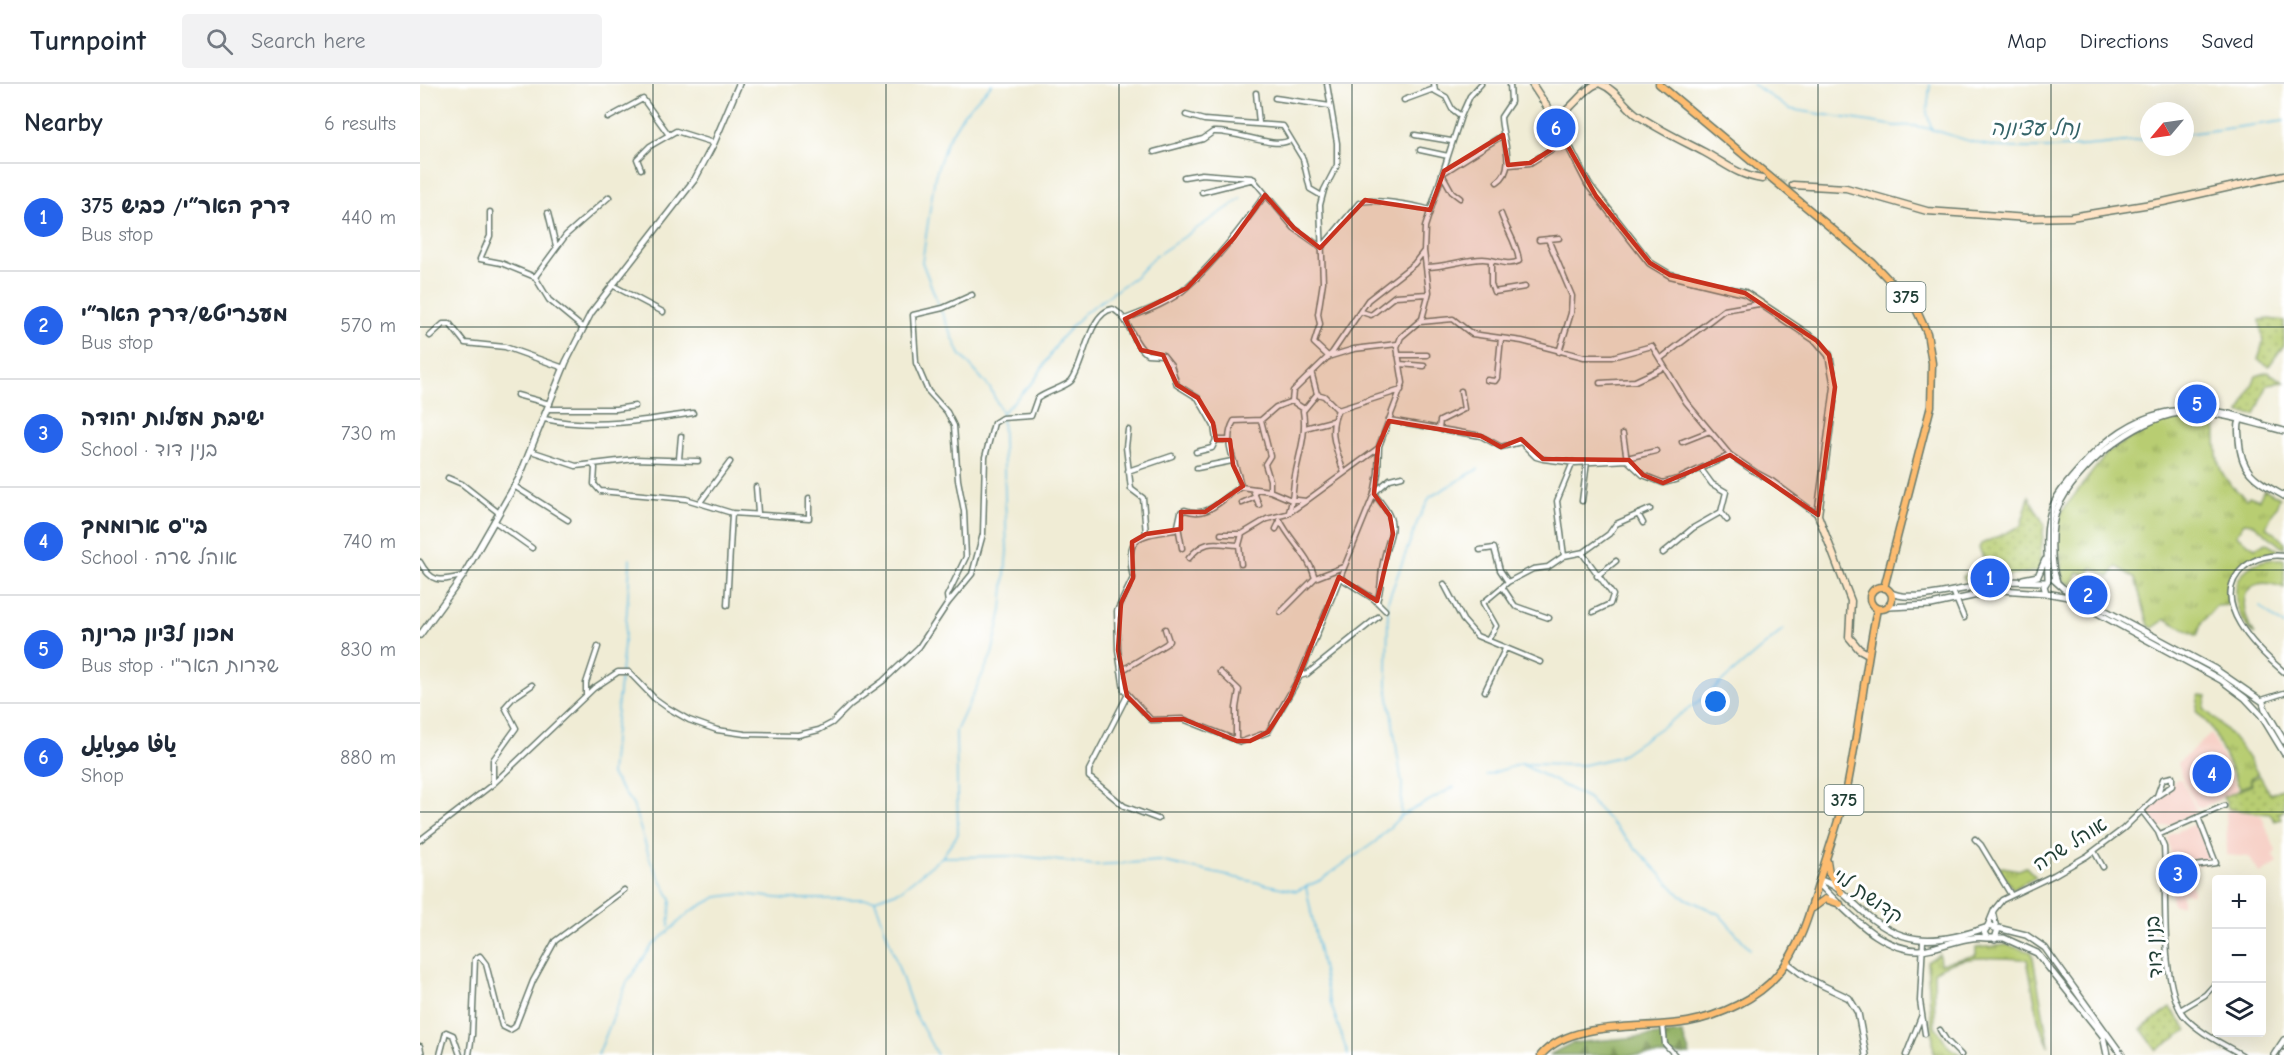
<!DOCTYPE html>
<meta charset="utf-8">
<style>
:root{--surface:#fff;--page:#f2f2f3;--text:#1f2937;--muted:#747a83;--line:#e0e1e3;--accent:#2563eb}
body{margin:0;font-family:"Comic Neue","Playpen Sans Arabic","Playpen Sans Hebrew",sans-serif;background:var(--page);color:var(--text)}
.controls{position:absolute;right:18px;bottom:18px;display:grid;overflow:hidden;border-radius:6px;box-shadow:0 6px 24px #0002}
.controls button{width:54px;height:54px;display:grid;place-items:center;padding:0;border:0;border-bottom:2px solid var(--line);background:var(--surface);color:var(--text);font:30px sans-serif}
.compass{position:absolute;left:1720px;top:18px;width:54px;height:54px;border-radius:50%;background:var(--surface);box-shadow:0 6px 24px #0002;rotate:241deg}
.you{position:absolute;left:1296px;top:618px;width:21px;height:21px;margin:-15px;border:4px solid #fff;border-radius:50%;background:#1a73e8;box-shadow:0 0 0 9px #1a73e833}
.badge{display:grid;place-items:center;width:39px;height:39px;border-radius:50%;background:var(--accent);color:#fff;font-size:20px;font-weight:700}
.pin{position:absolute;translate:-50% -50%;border:3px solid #fff;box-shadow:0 2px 6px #0006}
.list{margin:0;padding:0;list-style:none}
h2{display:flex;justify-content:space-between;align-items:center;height:78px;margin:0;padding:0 24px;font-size:26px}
h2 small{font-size:20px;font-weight:400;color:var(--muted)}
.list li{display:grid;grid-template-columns:39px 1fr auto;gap:18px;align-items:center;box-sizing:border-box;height:108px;padding:0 24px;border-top:2px solid var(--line)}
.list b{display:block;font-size:22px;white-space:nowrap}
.list p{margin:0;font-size:20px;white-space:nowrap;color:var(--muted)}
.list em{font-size:20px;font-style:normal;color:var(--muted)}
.icon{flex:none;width:33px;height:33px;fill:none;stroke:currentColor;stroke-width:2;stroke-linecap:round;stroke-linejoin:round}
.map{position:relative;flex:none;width:1864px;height:971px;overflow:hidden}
header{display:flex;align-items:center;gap:36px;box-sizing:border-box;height:84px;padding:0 30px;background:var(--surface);border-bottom:2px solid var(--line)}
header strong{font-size:28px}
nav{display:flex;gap:33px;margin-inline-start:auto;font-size:21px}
.search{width:420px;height:54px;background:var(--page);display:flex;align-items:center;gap:15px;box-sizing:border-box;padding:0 21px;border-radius:6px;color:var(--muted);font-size:22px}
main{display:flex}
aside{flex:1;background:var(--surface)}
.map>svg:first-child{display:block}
.built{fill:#f7d1c8}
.grass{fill:url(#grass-tufts);stroke:#6c8553;stroke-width:1.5}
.forest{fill:url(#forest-firs);stroke:#58764c;stroke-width:1.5}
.park{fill:url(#park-dots);stroke:#6c8553;stroke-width:1.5}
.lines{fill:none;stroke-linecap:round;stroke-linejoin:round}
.stream{stroke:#68c0e5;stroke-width:1.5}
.secondary-tunnel{stroke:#c6c9b5;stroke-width:6;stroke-dasharray:6 3;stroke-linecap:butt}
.minor-casing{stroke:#687a6c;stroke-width:7}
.tertiary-casing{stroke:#687a6c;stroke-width:8}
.secondary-casing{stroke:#687a6c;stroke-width:9}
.primary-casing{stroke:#687a6c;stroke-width:9}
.minor{stroke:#fff;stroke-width:4}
.tertiary{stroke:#fff;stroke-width:5}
.secondary{stroke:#fee4c6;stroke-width:6}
.primary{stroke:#fdbc70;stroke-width:6}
.marked{fill:#c8321e;fill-opacity:0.2;stroke:#c8321e;stroke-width:4.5;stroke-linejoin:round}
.grid{fill:none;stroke:#1f3d34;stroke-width:1.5;stroke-opacity:0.55}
.labels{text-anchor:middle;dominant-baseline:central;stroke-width:6;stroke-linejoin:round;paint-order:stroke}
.shield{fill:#fff;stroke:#627771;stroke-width:1.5}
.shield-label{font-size:18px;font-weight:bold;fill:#1f3d34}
.street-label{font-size:20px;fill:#1f3d34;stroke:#fff}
.water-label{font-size:21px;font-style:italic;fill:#356469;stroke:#fff}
</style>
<header>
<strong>Turnpoint</strong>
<div class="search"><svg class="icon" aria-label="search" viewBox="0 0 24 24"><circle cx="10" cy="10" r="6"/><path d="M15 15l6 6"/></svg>Search here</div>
<nav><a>Map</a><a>Directions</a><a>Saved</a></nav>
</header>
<main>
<aside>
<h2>Nearby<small>6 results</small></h2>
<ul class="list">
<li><span class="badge">1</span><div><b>דרך האר״י/ כביש 375</b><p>Bus stop</p></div><em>440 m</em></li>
<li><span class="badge">2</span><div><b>מעזריטש/דרך האר״י</b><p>Bus stop</p></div><em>570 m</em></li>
<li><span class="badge">3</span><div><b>ישיבת מעלות יהודה</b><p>School · בנין דוד</p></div><em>730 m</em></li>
<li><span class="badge">4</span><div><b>בי&quot;ס ארוממך</b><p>School · אוהל שרה</p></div><em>740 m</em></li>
<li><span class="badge">5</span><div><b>מכון לציון ברינה</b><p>Bus stop · שדרות האר&quot;י</p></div><em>830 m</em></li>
<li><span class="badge">6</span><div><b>يافا موبايل</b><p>Shop</p></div><em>880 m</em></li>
</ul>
</aside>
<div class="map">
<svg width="1864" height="971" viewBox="0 0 1864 971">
<defs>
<pattern id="grass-tufts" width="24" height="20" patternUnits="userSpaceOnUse" patternTransform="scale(1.5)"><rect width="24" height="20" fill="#b8cd72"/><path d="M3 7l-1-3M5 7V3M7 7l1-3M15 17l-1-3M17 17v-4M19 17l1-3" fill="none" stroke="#95a85e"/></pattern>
<pattern id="forest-firs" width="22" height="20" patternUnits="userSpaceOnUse" patternTransform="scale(1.5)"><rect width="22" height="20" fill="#92b064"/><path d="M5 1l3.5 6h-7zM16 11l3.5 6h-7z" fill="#779053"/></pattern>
<pattern id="park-dots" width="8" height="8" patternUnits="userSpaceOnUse" patternTransform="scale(1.5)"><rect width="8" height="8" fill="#b8cd72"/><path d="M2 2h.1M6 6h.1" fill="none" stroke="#95a85e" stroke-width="1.8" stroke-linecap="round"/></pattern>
</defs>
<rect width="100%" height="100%" fill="#fff"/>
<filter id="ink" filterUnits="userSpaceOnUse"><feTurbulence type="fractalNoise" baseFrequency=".0167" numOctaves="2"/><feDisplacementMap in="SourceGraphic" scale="12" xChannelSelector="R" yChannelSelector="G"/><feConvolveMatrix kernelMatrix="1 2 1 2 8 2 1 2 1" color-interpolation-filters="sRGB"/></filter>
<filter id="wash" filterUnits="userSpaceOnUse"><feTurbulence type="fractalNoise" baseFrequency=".008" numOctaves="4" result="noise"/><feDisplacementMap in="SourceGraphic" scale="24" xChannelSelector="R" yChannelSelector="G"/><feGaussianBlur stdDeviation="1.35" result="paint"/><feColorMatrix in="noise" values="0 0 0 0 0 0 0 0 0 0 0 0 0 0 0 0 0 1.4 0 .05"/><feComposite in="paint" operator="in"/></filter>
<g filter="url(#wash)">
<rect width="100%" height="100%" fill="#f0ecd5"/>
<path class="built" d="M1791 650 1818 705 1782 724 1777 723 1763 696 1758 679Z
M1757 695H1761L1778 729 1739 745 1725 727Z
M1810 726 1841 731 1856 767 1853 771 1858 779 1840 790 1829 773 1807 771 1806 727Z
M1775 740 1792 776 1788 780 1752 782 1748 754 1750 750Z
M1770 786 1773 810H1762V821H1752L1751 788Z"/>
<path class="grass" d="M1782 332 1795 335C1798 376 1792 389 1827 415L1829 412 1839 416 1844 405 1860 414 1846 443 1864 457V465L1834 440 1824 439 1816 451 1835 464 1846 458 1863 469C1833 466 1800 486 1808 521L1796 522 1782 538 1777 552 1746 535 1733 544 1729 542 1715 495 1696 482 1690 493 1672 483 1668 492 1658 488 1652 501 1642 496 1638 443 1642 427 1687 369 1734 339 1758 333Z
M1854 475H1864V504C1822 487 1815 520 1835 551 1817 535 1806 502 1828 484 1835 478 1845 476 1854 475Z
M1779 611 1787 612 1784 625C1807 644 1823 664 1838 690L1830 694 1831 700 1820 704 1791 643 1776 627Z
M1577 782 1599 786 1606 783 1616 793 1593 805Z
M1587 861 1612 868 1629 962 1619 939 1607 875C1575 874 1542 869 1514 888L1515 942 1529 963 1541 971H1514L1507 878 1519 870 1520 880 1556 871V864Z"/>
<path class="forest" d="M1262 949 1270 971H1129L1152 959Z"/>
<path class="park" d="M1849 235 1864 237V261L1849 282 1838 276 1843 258 1840 236Z
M1848 288 1864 298 1848 300 1835 331 1820 329 1836 292Z
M1609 413 1624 440 1619 487 1547 498 1543 493 1565 478 1559 464 1561 460 1601 442Z
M1840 692 1850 710 1863 704 1864 706V727L1859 729 1862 735 1855 737 1850 730 1809 725 1803 713 1832 701 1831 695Z
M1750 924 1767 946 1737 966 1721 945Z"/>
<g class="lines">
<path class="stream" d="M1333 0 1369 25 1476 42C1507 38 1536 56 1566 61 1612 69 1683 61 1729 55
M1510 0 1507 29 1512 46
M1765 50 1864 37
M519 222 502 178 515 92 527 57 544 29 572 0
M583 328 614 297 641 254 663 230 716 192 734 173 821 115
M210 475C208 548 196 619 191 691L213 721 231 778 251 815 249 842
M1840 523 1864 542
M1103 681 1168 714 1261 812 1299 830 1330 865
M1066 691 1101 680 1164 681 1198 673 1277 619 1364 545
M981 731 982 700 967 601 968 517 998 436 1010 413 1058 385
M523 773 601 772 674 781 740 777 876 807 901 796 955 758 981 732 1034 703
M886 803 908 911 928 971
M455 816 494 928 517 971
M178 971 207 898 232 862 271 827 297 813 321 810 367 815H455L481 806 522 773 538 750 536 647 572 570 582 526 587 467 582 329 570 304 540 270 521 227"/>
</g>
</g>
<g filter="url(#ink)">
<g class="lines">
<path class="secondary-tunnel" d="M1342 95 1373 101"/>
<g class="minor-casing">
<path id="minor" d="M907 0 917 59V81L904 106 900 121 903 198 898 230 900 240 894 259 909 273
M1014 0 1015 7 1026 13 1032 25 1041 32
M836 9 839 39
M855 14 910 22
M984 16 1014 5
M766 31 784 36 863 42 883 75 890 105 902 112
M188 34 223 15 249 51
M995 51 1031 57
M1000 66 1028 72
M734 68 783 55 793 48C816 46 855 66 870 56
M1088 78 1090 81 1110 79 1145 57
M221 85 217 75 230 62 256 47 294 59
M1023 89 1083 51
M1022 90 1032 108 1040 114
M764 93 782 90 832 94 874 144 901 163
M1077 98C1098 85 1081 52 1081 33L1091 18 1090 0
M782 108 834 95
M70 128V152L60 175 81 179 115 193 129 216 163 244
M128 129 136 162
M1128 155 1152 212 1151 229 1139 268
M1119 156 1139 154
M902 163 939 119C949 113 998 122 1010 126
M1071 177V200L1074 208 1105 203
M1006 183C1026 183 1045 175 1063 175 1075 175 1087 183 1099 177 1097 159 1087 147 1081 130
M115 193 146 151 189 113
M192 201 243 228
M942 228 951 231 975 212 1008 210
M705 235C726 227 751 218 767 203 797 176 822 143 845 111
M1000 238 1033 235 1052 250 1102 257 1164 273H1192L1232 262 1266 318 1310 371 1335 388 1352 397 1398 431
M10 252 23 240H30L45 259 85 263 144 284
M978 271H1007
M911 272 934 265 977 260
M1240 275 1304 226 1339 220
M980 280 1004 282
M892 291 897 310
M1067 296 1075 297 1077 294 1081 254
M1180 299 1215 297 1243 284
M897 310 904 312 918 326
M97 311 130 320
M872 317 873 307 912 269 948 216 994 180 1004 167
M128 325H196L215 322
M124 335C174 345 224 337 273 329
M841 336 850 372 845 380 850 396V407
M969 336 1061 352 1081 363 1101 358 1116 373 1123 375 1155 379 1207 376
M885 344 912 337
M1019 345 1020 337 1044 325 1041 307
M708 346 706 363 711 405 723 414 726 450
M1203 350 1207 376 1223 391 1243 399 1258 395 1310 371
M796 356H809
M1262 358 1290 347
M111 367 156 382 215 375 278 377
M1207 374 1236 367
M259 375 261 352
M172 380 175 384 174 400 180 407 266 415 312 429 389 434V414
M777 384 812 377
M1281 385 1292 400 1306 408 1301 428 1307 436
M708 387 752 372
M924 389C917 366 907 349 918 326L981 306
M28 394 42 400 79 429
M94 402 148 436
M336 403 338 429
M821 403 850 407 869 415 886 417 957 365
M821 403C818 381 801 359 814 337L841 336 856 323 872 317 884 325
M833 406 839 421
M954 409 970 395 982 392
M954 410C982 442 970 444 963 479 960 492 962 504 957 517
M281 417 310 378
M1162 417 1167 378
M822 419 835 413
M869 428C874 413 872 407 875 392 879 370 887 350 883 327L897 310
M1218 430 1223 439
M860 436C870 457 889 471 895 494
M74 437 112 464
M758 442 755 446C716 452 705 452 713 494L697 527 698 566 704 606 731 636 763 635 821 658 848 648 880 592 954 410 958 389 959 362 983 299 977 263 981 253 1002 235 1009 208 1004 167 1005 143 1041 32 1050 12 1061 0
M856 445 860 437
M801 450H822L847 435 867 430 886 417
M762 464 758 442 761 428 765 426C789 435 800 415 821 403
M1060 466 1074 464 1080 486 1088 498
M1162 469 1193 511 1190 520 1173 528
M1243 469 1273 444 1301 428
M1144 472 1137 417 1153 378
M1864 472C1850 470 1835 474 1824 483 1786 517 1838 566 1864 588
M769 474C786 453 797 460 819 461
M0 478C12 500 20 497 42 492
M821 480 819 461 822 450
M1177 492 1196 477
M919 493 954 515 965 526
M1024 500 1043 536 1057 552 1120 578
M1083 504 1095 522 1129 534
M1533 507 1544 534
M528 519 527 512 546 473 544 427 538 396 534 342 527 328 508 307 496 279 493 231 523 224 552 211
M307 521 312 429
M861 528 895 494 923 483
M1068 556 1076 542 1063 519 1088 498 1113 485 1128 483 1144 472 1164 468 1189 450 1196 440 1230 425
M701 587 746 560 749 557 745 545
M800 588 819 606 816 624V656
M880 592 887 590 958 533
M1065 607 1085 565
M166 611V599L178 563
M707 612 669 686V693L704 722 738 735
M1842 616 1864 609
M73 700V676L96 644 85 623 93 614 112 601
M1722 727 1738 748 1744 763C1747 805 1739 900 1764 932 1779 949 1802 959 1822 971
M1740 750 1804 722
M1555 755 1561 761 1591 811
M0 756 73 700 174 604 198 588H209L234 614 248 624 269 636 297 646 325 650 378 651 399 646 412 639 430 621 463 597 499 563 528 519 552 490 563 450 565 373 574 339 582 334 611 332 617 315C626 308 645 303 651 297 664 283 668 228 693 225 711 235 711 258 727 270L743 271 751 281 757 301 778 314 794 342 796 356 792 364 776 368
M1674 767 1683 783
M1746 786 1796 779 1778 733
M1573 829 1576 842
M1567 843 1574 826 1582 816 1634 791 1667 772 1703 745 1737 712 1752 702V693L1743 695 1737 712
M1503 857 1500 917 1505 950
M1760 926 1785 911 1796 899
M1243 941 1245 960 1255 971
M1520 946 1526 956 1541 971
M0 962 2 971
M20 971 26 948 33 951 40 971
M49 971 52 951 55 875 60 872 66 880 82 942 90 946 95 943 113 897 135 857 204 806
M1486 971 1501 933"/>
</g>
<g class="tertiary-casing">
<path id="tertiary" d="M1820 336C1817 344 1819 348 1819 355 1821 390 1836 396 1864 412
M1603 495 1618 492 1625 476
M1628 496C1628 474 1624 449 1631 427 1636 410 1650 396 1662 382 1713 324 1768 313 1840 339
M1628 496 1624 502 1626 509 1648 513 1801 596 1825 614 1841 631 1864 669
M1634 496 1643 504 1795 585 1843 618 1845 625
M1637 498C1630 478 1630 444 1637 425 1654 384 1716 334 1760 329 1792 325 1833 339 1864 347
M1470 508C1489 521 1555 501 1579 498 1595 496 1610 498 1626 498
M1469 523 1511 521 1581 506 1626 509
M0 551 43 492 99 394 146 278 171 229 275 95 294 59 319 0
M1845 625 1864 657
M1399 796 1402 803C1429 830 1469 876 1512 864 1529 860 1550 851 1567 854
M1399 796C1415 799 1425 812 1437 822 1478 862 1513 862 1565 844
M1578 844 1606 851 1625 864 1702 971
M1575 855 1578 845 1568 842 1564 848 1567 854H1584L1617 869 1683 952 1687 971
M1366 878 1387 894 1429 914 1438 929 1446 971
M1854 971 1864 956
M1863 971 1864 969"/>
</g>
<g class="secondary-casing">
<path id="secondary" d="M1112 0 1135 35C1152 26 1163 5 1177 0
M1181 0C1196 6 1203 20 1216 30 1237 45 1261 56 1284 68 1306 80 1317 91 1342 95
M1135 35 1168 100 1230 179 1250 191 1325 209 1397 257 1409 271 1415 303 1398 431 1431 517 1429 553 1439 565 1448 570
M1373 101 1426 104 1507 127 1608 134 1651 133 1743 118 1864 91"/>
</g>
<g class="primary-casing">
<path id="primary" d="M1239 0 1453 179 1496 225 1507 249 1512 279 1511 322 1464 504
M1450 514a11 11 0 1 1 22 0a11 11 0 1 1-22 0Z
M1407 777 1409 789 1421 808
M1393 824 1405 815 1420 820
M1121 971C1153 935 1223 946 1268 938 1299 932 1338 915 1358 890 1381 863 1391 824 1401 791 1410 761 1420 734 1427 704 1439 645 1445 584 1457 525"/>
</g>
<use href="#minor" class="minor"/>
<use href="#tertiary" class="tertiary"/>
<use href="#secondary" class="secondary"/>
<use href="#primary" class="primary"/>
</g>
</g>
<path class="marked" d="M1083 51 1088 81 1110 79 1145 57 1176 112 1230 179 1250 191 1325 209 1397 257 1409 271 1415 303 1398 431 1310 371 1243 399 1223 391 1209 376 1123 375 1101 355 1081 363 1061 352 969 337 958 363 954 410 970 432 973 450 957 517 919 493 870 614 848 648 830 657H817L763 635 731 636 707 612 698 566 701 519 713 494 712 458 726 450 761 445V428H785L823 402 813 381 810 356H796L793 339 778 314 757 301 743 271 721 266 705 235 767 204 814 154 845 111 874 144 900 164 945 116 1010 126 1024 87Z"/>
<path class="grid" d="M233 0V971M466 0V971M699 0V971M932 0V971M1165 0V971M1398 0V971M1631 0V971M0 243H1864M0 486H1864M0 728H1864"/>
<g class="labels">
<g class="shield">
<rect x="1466.5" y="198" width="39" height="30" rx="4.5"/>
<rect x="1404.5" y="701" width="39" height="30" rx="4.5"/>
</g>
<g class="shield-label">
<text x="1486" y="213">375</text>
<text x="1424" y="716">375</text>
</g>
<g class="street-label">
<text transform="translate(1650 760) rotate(-32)">אוהל שרה</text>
<text transform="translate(1448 812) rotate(35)">קדושת לוי</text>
<text transform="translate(1734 863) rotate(-93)">בנין דוד</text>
</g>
<g class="water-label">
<text x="1615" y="44">נחל עציונה</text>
</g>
</g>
</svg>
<div class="controls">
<button>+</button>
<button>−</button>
<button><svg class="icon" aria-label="layers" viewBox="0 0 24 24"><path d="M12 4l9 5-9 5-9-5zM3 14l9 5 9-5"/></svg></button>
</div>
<svg class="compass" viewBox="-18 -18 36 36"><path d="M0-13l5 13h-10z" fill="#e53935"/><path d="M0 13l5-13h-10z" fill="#747a83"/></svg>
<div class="you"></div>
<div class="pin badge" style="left:1570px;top:494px">1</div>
<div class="pin badge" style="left:1668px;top:511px">2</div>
<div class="pin badge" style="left:1758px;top:790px">3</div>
<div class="pin badge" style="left:1792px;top:690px">4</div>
<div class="pin badge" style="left:1777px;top:320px">5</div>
<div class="pin badge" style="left:1136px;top:44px">6</div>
</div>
</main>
